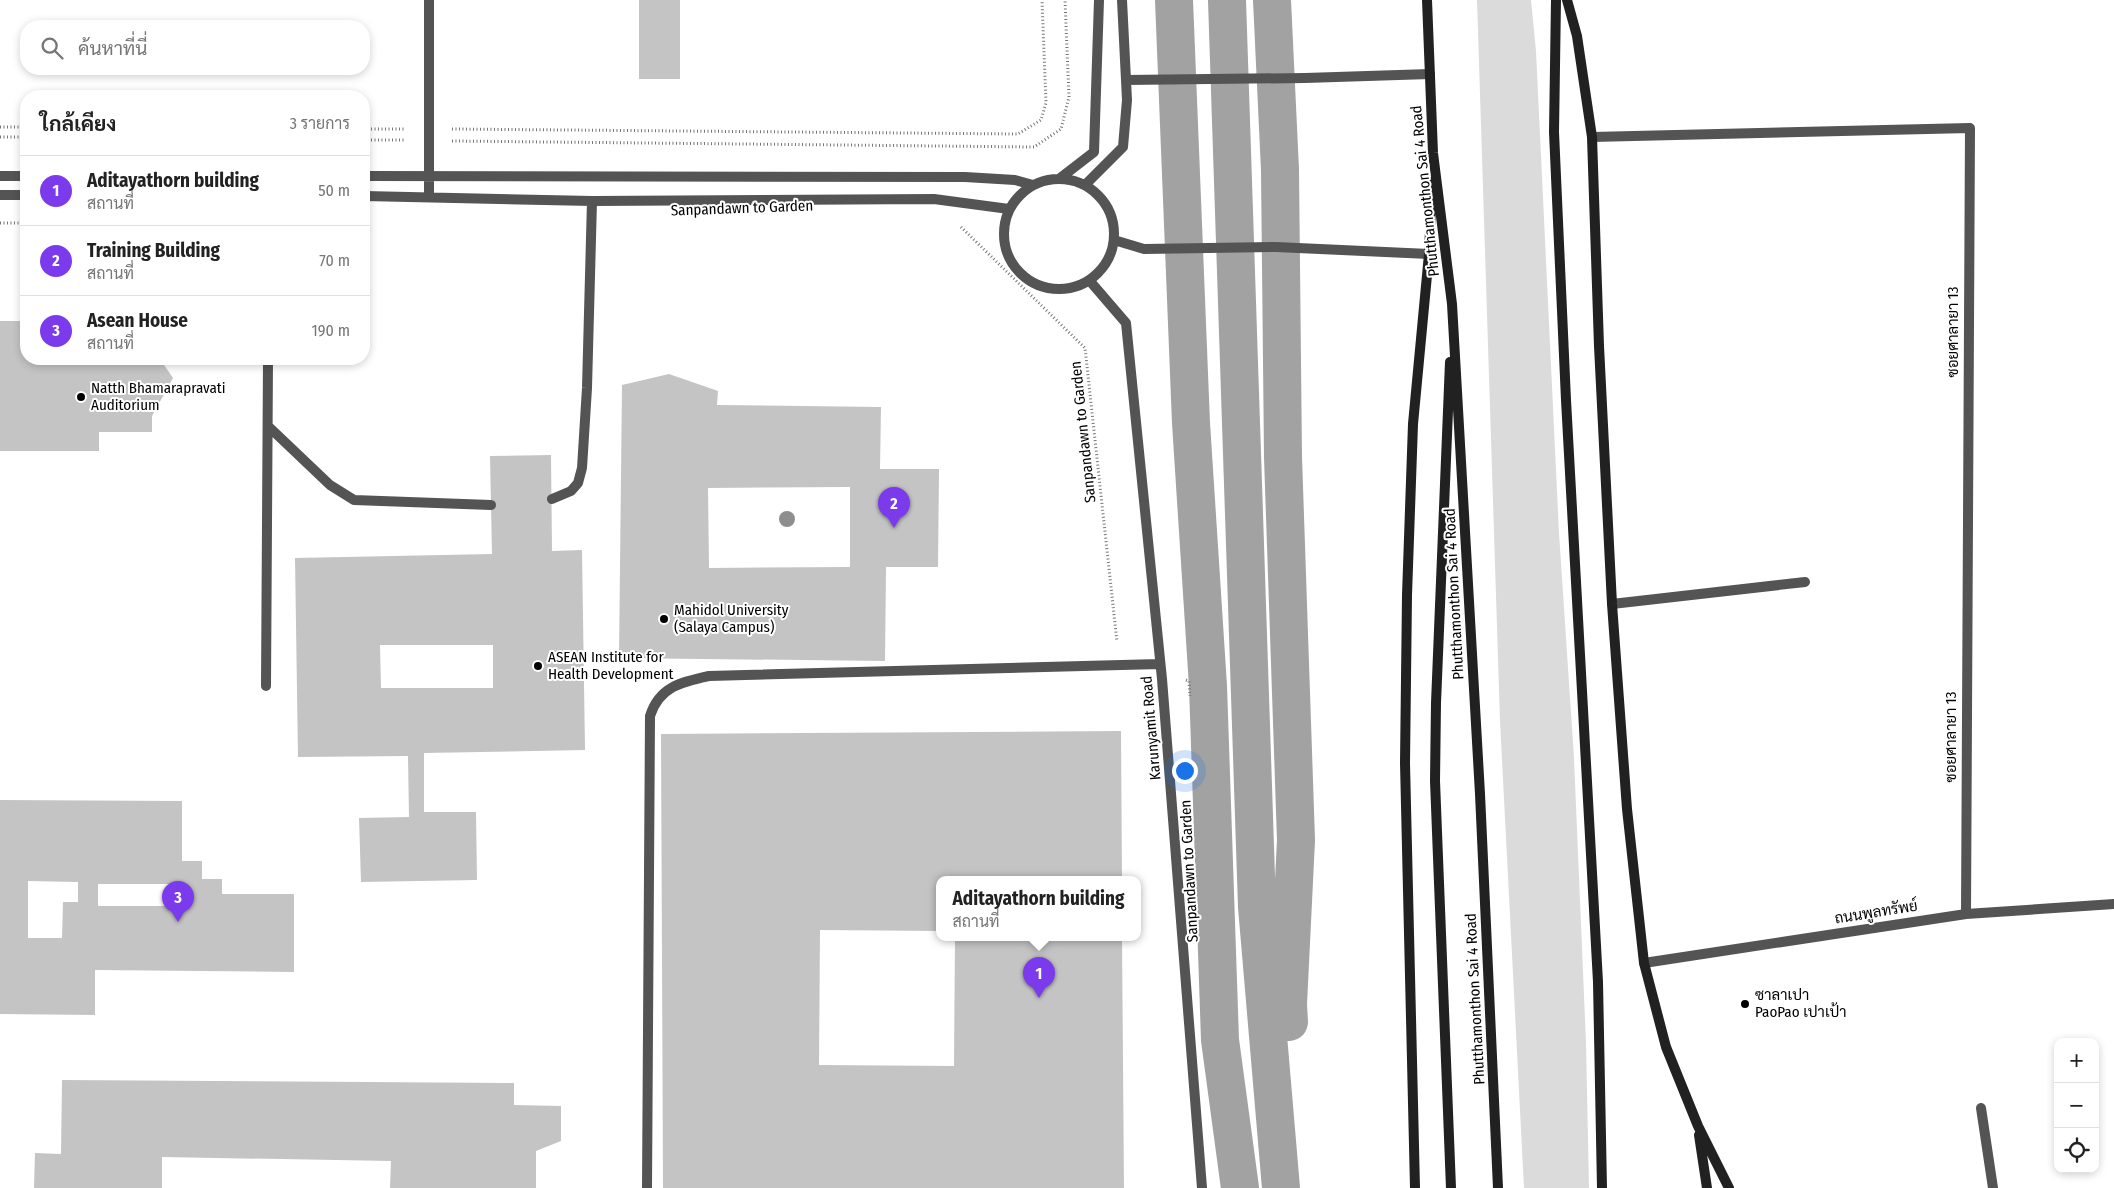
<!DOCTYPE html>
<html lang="th">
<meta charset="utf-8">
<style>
:root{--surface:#fff;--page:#f2f2f2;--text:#222;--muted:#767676;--line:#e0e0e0;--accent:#7c3aed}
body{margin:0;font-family:"Fira Sans Condensed",Sarabun,sans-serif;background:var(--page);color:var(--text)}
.controls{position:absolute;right:15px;bottom:15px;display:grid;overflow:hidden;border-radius:10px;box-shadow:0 2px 8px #0003}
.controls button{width:45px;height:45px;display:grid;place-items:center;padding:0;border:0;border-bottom:1px solid var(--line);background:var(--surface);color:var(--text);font:25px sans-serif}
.you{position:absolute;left:1184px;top:770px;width:18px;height:18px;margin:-12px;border:4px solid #fff;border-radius:50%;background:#1a73e8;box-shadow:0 0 0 8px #1a73e833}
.badge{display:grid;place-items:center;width:32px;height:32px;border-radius:50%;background:var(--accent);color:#fff;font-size:16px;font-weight:700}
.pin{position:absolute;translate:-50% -41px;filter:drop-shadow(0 1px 2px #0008)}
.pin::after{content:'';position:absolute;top:26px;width:18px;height:15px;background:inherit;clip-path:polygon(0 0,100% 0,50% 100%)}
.popup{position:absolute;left:936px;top:876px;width:205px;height:65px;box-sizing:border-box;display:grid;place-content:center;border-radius:10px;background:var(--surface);filter:drop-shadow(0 1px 4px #0005);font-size:16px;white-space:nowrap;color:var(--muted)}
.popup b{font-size:19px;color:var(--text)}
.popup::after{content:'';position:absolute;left:50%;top:100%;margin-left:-10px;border:10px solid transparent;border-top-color:var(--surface)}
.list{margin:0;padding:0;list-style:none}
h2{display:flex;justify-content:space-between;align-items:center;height:65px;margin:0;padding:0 20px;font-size:21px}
h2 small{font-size:16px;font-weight:400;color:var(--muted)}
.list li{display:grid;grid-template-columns:32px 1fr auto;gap:15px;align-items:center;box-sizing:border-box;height:70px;padding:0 20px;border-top:1px solid var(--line)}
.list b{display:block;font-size:19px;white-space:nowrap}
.list p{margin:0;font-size:16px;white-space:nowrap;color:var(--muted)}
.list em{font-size:16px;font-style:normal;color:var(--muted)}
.icon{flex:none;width:28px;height:28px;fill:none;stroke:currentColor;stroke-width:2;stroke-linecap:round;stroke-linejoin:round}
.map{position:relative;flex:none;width:2114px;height:1188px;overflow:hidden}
.search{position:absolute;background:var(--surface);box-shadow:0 2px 8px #0003;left:20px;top:20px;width:350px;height:55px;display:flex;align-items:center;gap:12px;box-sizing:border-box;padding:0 18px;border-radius:20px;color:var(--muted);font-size:19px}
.panel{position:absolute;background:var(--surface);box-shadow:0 2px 8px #0003;left:20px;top:90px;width:350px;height:275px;border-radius:20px}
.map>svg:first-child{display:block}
.green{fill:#dbdbdb}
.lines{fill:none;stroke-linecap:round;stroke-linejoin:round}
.canal{stroke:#a2a2a2;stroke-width:38}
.building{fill:#c4c4c4;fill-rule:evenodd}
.path{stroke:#767676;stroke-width:3;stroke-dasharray:1 2.5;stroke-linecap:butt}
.service{stroke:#545454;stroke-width:10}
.minor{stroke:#545454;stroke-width:10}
.secondary{stroke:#212121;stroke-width:10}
.tree{fill:#8e8e8e}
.poi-dot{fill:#000;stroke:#fff;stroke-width:2}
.labels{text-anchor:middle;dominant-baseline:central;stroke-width:4;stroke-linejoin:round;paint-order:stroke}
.street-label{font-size:15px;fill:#000;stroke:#fff}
.poi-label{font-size:15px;fill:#000;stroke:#fff;text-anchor:start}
</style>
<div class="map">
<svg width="2114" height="1188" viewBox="0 0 2114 1188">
<rect width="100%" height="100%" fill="#fff"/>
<path class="green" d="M1477 0H1531L1536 51 1559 533 1574 758 1586 1043 1589 1188H1524L1500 721Z"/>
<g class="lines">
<path class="canal" d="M1174 0 1191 423 1208 686 1220 1040 1240 1188
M1227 0 1257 907 1281 1188
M1272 0 1280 170 1283 457 1296 840 1288 1004 1289 1022"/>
</g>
<path class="building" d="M639 0H680V79H639Z
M0 321H26V359H160L173 378 152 416V432H99V451H0Z
M669 374 718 391 717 405 881 407 880 469H939L938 567H886L885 661 619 658 622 385ZM850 487V567L709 568 708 488Z
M551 455 552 551 582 550 585 750 424 753V812H476L477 880 361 882 359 818 409 817 408 756 298 757 295 558 492 554 490 456ZM380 645H493V688H381Z
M1121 731 1122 879H940V931L820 930 819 1065 954 1066 955 937H1122L1124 1188H663L661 734Z
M0 800 182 801V861H202V879H222V894H294V972L95 970V1015L0 1014ZM28 881 78 882V902H63L62 938H28ZM98 884H170V906H98Z
M62 1080 514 1083V1105L561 1106V1141L536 1151V1188H390L391 1161 162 1157V1188H34L35 1153 61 1154Z"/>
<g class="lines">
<path class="path" d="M0 127H26
M364 129H406
M452 129 1018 134 1041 120 1046 103 1042 0
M0 137H26
M364 140H406
M452 141 1034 147 1061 129 1069 97 1065 0
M0 223H26
M961 227 1085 348 1117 642
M1186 680 1189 681 1190 696"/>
<path class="service" d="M429 0V197
M1126 80 1305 78 1430 74
M0 176H26
M364 176 965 177 1015 180 1033 185
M1004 234a55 55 0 1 1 110 0a55 55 0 1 1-110 0Z
M1059 179 1094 152 1099 0
M1085 185 1123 147 1127 100 1122 0
M0 195H26
M364 196 592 201 934 199 1009 209
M1114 240 1144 249 1276 247 1429 254
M1089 280 1126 323 1162 679 1202 1188
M269 427 330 485 354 500 491 505
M552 499 571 491 578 483 582 468 587 388 592 201
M1612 604 1805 582
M266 686 268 359
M647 1188 650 716C659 687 681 682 709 676L1160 664"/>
<path class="minor" d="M1592 137 1970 128 1966 914
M1644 963 1966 914 2114 904
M1981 1108 1993 1188"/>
<path class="secondary" d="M1427 0 1433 153 1452 304 1480 794 1498 1188
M1556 0 1554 132 1566 400 1598 982 1602 1188
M1567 0 1577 36 1592 137 1599 346 1612 604 1627 809 1644 963 1666 1047 1698 1126 1729 1188
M1450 362 1436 703 1435 781 1451 1188
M1699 1135 1707 1188
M1415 1188 1405 763 1407 595 1413 424 1429 254 1432 182"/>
</g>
<circle class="tree" cx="787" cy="519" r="8"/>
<g class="poi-dot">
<circle cx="81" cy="397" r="5"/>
<circle cx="664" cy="619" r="5"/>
<circle cx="538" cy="666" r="5"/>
<circle cx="1745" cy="1004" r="5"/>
</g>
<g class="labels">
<g class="street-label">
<text transform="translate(1425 191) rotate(-96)">Phutthamonthon Sai 4 Road</text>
<text transform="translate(742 208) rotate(-2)">Sanpandawn to Garden</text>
<text transform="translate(1953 332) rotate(-90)">ซอยศาลายา 13</text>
<text transform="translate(1083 432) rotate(-96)">Sanpandawn to Garden</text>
<text transform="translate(1454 594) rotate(-93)">Phutthamonthon Sai 4 Road</text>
<text transform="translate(1151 728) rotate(-95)">Karunyamit Road</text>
<text transform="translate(1951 737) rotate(-90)">ซอยศาลายา 13</text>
<text transform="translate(1189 871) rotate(-93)">Sanpandawn to Garden</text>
<text transform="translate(1876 912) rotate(-9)">ถนนพูลทรัพย์</text>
<text transform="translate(1475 999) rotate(-93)">Phutthamonthon Sai 4 Road</text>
</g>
<g class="poi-label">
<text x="91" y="388">Natth Bhamarapravati<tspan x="91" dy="17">Auditorium</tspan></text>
<text x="674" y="610">Mahidol University<tspan x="674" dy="17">(Salaya Campus)</tspan></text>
<text x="548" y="657">ASEAN Institute for<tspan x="548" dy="17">Health Development</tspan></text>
<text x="1755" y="995">ซาลาเปา<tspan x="1755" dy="17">PaoPao เปาเป้า</tspan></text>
</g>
</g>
</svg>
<div class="controls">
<button>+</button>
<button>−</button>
<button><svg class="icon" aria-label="locate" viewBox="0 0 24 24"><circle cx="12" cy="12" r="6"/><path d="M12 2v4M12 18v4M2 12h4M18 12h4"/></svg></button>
</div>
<div class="you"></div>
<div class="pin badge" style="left:1039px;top:998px">1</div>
<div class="popup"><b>Aditayathorn building</b>สถานที่</div>
<div class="pin badge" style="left:894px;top:528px">2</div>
<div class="pin badge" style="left:178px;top:922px">3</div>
<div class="search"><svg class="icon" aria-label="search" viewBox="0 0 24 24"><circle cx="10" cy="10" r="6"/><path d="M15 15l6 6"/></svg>ค้นหาที่นี่</div>
<section class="panel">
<h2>ใกล้เคียง<small>3 รายการ</small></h2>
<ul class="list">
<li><span class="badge">1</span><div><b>Aditayathorn building</b><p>สถานที่</p></div><em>50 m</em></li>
<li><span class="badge">2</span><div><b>Training Building</b><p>สถานที่</p></div><em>70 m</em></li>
<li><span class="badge">3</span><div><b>Asean House</b><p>สถานที่</p></div><em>190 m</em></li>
</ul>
</section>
</div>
